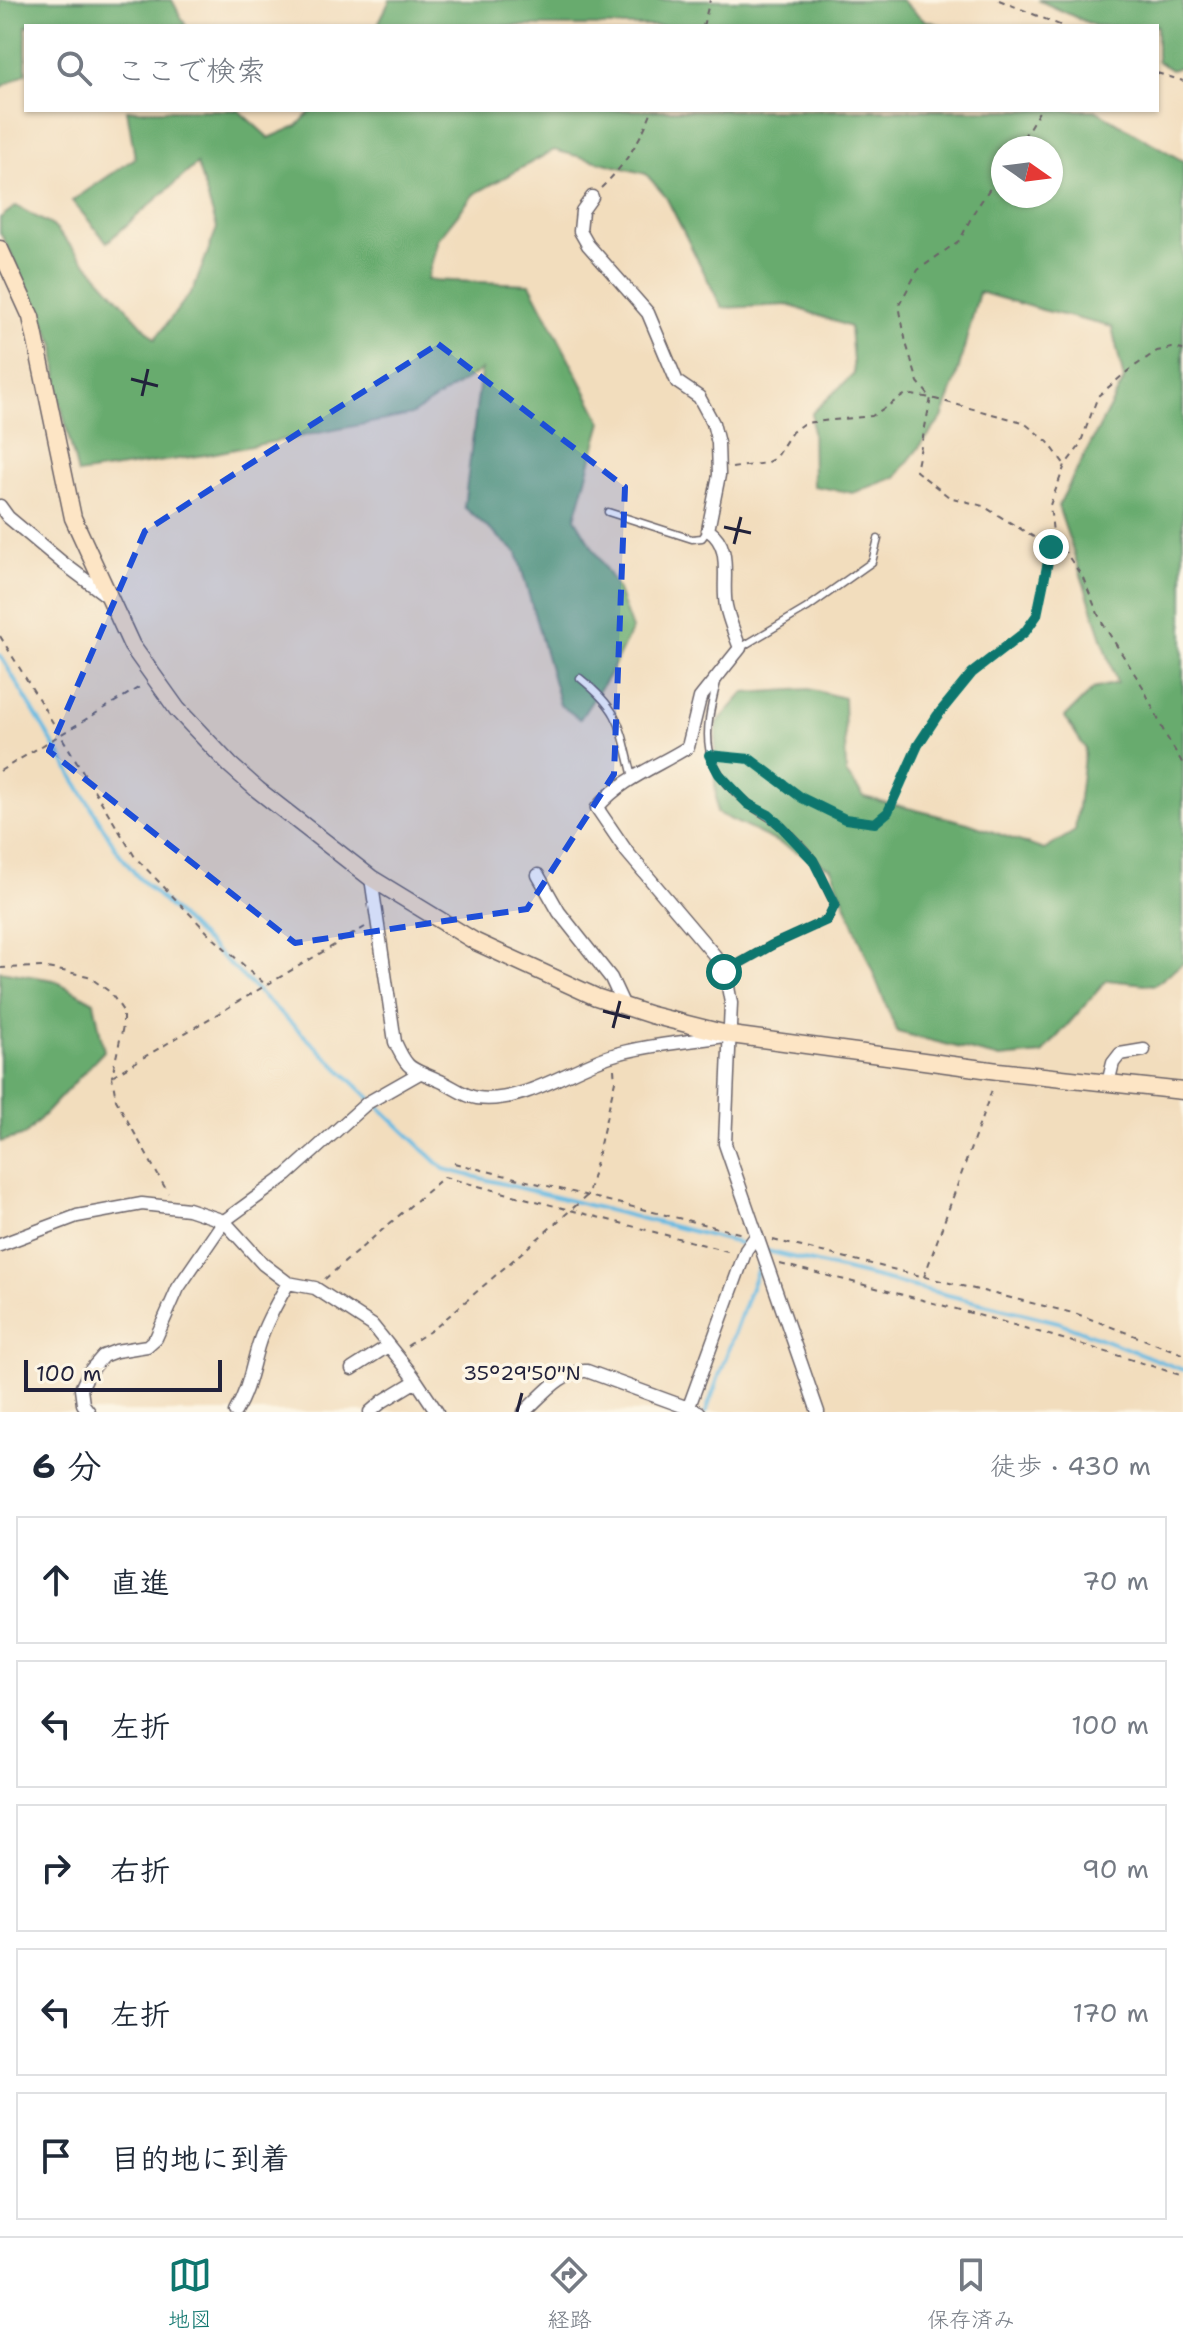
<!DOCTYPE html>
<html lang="ja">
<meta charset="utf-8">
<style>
:root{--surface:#fff;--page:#f6f6f7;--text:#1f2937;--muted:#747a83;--line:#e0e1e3;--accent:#0f766e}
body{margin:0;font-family:"Shantell Sans","Klee One",sans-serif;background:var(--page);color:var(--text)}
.compass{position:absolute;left:991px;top:136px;width:72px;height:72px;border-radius:50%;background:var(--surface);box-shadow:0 2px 6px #0004;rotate:104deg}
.scale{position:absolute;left:24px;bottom:20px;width:198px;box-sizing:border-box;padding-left:8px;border:4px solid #22223b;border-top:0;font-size:22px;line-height:28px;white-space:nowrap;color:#22223b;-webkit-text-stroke:6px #fcf5e5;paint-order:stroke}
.stop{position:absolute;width:24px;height:24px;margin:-18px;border:6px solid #0f766e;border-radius:50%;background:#fff}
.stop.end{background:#0f766e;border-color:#fff;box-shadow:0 2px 8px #0008}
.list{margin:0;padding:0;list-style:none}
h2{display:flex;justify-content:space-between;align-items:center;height:104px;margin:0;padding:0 32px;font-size:34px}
h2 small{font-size:26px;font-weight:400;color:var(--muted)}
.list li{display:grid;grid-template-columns:52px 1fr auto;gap:24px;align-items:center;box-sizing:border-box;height:128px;margin:0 16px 16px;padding:0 16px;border:2px solid var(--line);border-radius:0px}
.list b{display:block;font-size:30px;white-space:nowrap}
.list em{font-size:26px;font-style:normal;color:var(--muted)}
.icon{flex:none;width:44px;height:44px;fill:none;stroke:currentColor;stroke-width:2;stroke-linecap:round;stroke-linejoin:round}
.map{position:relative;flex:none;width:1183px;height:1412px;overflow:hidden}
.search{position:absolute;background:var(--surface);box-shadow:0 2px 6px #0004;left:24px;right:24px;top:24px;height:88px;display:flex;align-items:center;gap:20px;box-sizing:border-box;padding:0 28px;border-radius:0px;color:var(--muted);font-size:30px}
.sheet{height:824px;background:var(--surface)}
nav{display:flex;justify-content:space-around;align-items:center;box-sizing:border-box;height:112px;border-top:2px solid var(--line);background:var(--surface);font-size:22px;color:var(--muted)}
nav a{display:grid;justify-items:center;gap:4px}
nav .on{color:var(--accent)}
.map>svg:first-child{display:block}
.forest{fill:#68ab6e;stroke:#456654;stroke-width:2;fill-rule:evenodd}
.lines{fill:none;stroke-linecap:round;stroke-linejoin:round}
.stream{stroke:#66bae2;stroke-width:4}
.lane-casing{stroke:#6b6368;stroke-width:9}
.street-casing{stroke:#6b6368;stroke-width:15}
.secondary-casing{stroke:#6b6368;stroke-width:19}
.path{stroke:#6b6368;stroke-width:2;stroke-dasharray:6 6;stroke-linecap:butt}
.lane{stroke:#fff;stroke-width:6}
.street{stroke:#fff;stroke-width:12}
.secondary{stroke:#fde5c5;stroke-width:16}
.route{stroke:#0f766e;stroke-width:10}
.marked{fill:#1d4ed8;fill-opacity:0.2;stroke:#1d4ed8;stroke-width:6;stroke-dasharray:16 10;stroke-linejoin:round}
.ticks{fill:none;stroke:#22223b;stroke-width:3}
.ticks-label{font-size:20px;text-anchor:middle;fill:#22223b;stroke:#fcf5e5;stroke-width:7;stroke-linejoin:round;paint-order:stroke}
</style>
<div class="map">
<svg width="1183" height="1412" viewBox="0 0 1183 1412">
<rect width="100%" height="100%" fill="#fcf5e5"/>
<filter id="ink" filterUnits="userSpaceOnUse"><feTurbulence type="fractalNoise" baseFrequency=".0125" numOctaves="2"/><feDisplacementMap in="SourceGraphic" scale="16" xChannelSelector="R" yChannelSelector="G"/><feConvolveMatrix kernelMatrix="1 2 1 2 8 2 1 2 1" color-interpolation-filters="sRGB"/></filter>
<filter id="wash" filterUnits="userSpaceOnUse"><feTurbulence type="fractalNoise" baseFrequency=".006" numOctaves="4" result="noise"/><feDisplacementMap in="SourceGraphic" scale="32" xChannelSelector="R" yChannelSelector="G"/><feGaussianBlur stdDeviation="1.8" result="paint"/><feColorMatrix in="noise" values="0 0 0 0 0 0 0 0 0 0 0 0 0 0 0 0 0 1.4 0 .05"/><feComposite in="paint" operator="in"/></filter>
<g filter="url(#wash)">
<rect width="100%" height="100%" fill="#f2ddbd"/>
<path class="forest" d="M0 0H172L186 26H26V73L0 88Z
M390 0H901L924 20 944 26H377Z
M1038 0H1183V66L1171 70 1157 61V26H1095Z
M127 110H238L269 138 297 126 312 110H1095L1183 161V963L1155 985 1107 980 1042 1054 1000 1058 897 1032 831 868 717 813 714 765 717 723 744 693 809 689 844 698 846 773 864 797 968 823 1044 850 1075 831 1085 748 1065 717 1093 689 1117 683 1058 506 1124 380 1112 327 1042 310 979 292 956 379 942 418 896 477 853 493 813 486 812 413 854 374 850 327 789 305 722 308 666 197 646 174 554 150 474 194 438 239 427 280 530 284 602 422 575 518 617 588 632 629 611 672 580 719 560 705 517 553 464 507 481 370 411 415 205 455 78 474 59 398 55 345 0 232V218L16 206 53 226 155 339 194 288 217 228 197 164 107 242 72 201 135 158ZM1003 148H1051V196H1003Z
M0 971 54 980 94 1002 104 1051 25 1135 0 1142Z"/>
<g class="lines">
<path class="stream" d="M0 655 118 852 137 876 444 1169 747 1245
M763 1250 1058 1322 1183 1370
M706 1412 761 1260"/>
</g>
</g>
<g filter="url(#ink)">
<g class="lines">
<g class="lane-casing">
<path id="lane" d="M608 512 692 539 702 538 708 530
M740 648 807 608 872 562 878 539
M580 678C622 712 620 726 633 777
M717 682C703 736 700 766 748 803 759 813 772 817 783 828 793 838 805 848 813 860 822 873 826 890 835 904L827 920 772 945 724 972"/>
</g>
<g class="street-casing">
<path id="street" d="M592 197 582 211 580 231 588 245 648 313 677 382 699 397 713 423 718 443 719 475 708 530C734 547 721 580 726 606 729 620 735 635 740 648L700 698 688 747C656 767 621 779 597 808L627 852 716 957 726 976 731 1003 725 1144 818 1412
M0 506 8 517 63 563 107 596
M538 875 559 912 611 978 624 1006
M371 878 395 1042C409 1073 411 1067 438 1080 451 1085 463 1096 477 1098 523 1104 568 1070 610 1056 643 1045 689 1042 724 1036
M1108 1083 1113 1063 1120 1054 1144 1050
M0 1245 77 1216 142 1204 188 1209 224 1221 263 1264 288 1283 315 1288 372 1325 413 1376 437 1412
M352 1369 388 1346
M89 1412 83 1404 81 1389 89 1372 103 1356 116 1351 147 1346 156 1338 178 1288 224 1221 287 1175 367 1103 418 1074
M235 1412C248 1391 251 1370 258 1346 265 1323 277 1303 288 1283
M370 1412 383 1401 416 1381
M524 1412C542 1396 562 1369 587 1371L699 1412
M687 1412 746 1250 756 1236"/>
</g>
<g class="secondary-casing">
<path id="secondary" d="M0 249 31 317 73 518 132 646 177 709 230 765 258 790 371 878 476 942 596 997 651 1015 731 1035 998 1071 1183 1091"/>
</g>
<path class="path" d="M999 0 1062 26
M703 26 710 0
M1157 73 1183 81
M1017 148 1040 110
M1003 169 974 212 960 240 918 270 899 305 906 343 918 382 931 398 916 471 949 497 983 506 1042 542 1066 553 1083 578 1101 621 1143 687 1165 734 1183 764
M601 188C624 166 641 140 652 110
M732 468 766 463 775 458 792 432 804 423 872 416 906 394 931 398 1023 422 1048 442 1065 465
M0 636 135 857 211 936 266 985
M721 755C763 757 771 779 803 799 826 812 849 822 875 823L888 812 918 745 937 716 972 673 1025 632 1037 615 1053 533 1050 505 1065 465 1079 447 1098 396 1129 370 1157 351 1172 348 1183 350
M0 771 143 685
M0 968 42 967 88 976 110 992 123 1011V1026L112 1076 116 1100 168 1193
M112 1076 365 927
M454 1163 743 1234
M773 1240 1077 1314 1183 1354
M780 1264C916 1297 1050 1333 1183 1376
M924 1277 993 1087
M325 1279 444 1177 731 1252
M407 1346 435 1328 588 1195 615 1081 614 1069"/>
<use href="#lane" class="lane"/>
<use href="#street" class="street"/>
<use href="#secondary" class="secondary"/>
</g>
</g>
<g class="lines" filter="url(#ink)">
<path class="route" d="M724 972 772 945 827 920 835 904 813 860 781 826 769 815 748 804 719 774 709 755 750 759 802 798 845 819 875 823 888 812 918 745 937 716 972 673 1025 632 1037 615 1051 547"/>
</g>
<path class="marked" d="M438 344 625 487 614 774 527 909 295 943 49 751 145 531Z"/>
<path class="ticks" d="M131 379 158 386M142 396 148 369M724 527 751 533M734 544 741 517M603 1011 630 1018M613 1028 620 1001M517 1412 522 1393"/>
<g class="ticks-label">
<text x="522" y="1380">35°29'50"N</text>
</g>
</svg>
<svg class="compass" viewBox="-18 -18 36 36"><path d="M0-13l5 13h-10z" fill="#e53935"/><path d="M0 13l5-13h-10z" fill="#747a83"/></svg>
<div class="scale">100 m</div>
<div class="stop" style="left:724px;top:972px"></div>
<div class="stop end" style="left:1051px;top:547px"></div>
<div class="search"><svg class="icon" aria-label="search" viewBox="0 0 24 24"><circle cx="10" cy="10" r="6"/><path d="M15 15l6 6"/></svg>ここで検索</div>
</div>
<section class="sheet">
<h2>6 分<small>徒歩 · 430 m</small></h2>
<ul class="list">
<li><svg class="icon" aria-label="ahead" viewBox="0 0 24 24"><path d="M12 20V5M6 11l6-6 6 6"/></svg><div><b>直進</b></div><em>70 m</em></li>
<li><svg class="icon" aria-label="left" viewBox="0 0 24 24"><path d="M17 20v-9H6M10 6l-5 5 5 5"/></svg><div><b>左折</b></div><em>100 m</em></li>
<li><svg class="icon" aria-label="right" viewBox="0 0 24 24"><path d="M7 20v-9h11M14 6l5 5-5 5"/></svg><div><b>右折</b></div><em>90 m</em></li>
<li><svg class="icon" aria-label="left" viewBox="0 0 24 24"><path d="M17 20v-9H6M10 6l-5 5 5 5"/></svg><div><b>左折</b></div><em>170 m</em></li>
<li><svg class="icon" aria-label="arrive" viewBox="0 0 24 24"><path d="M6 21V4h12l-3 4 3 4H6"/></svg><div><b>目的地に到着</b></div></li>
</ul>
</section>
<nav>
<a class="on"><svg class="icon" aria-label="map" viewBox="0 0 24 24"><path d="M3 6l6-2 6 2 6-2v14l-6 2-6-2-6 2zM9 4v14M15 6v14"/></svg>地図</a>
<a><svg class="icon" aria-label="directions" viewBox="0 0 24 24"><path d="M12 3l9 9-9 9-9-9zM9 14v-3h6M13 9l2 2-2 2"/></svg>経路</a>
<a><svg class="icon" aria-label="saved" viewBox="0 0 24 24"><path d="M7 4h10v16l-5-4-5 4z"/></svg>保存済み</a>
</nav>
